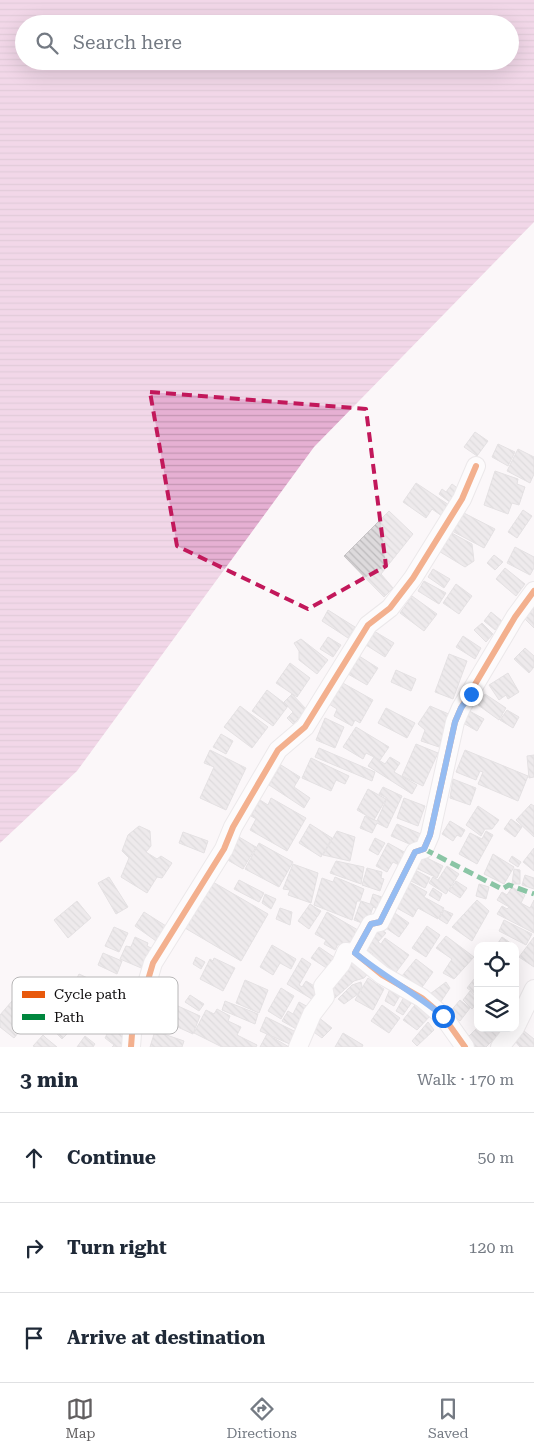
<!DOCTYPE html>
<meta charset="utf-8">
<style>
:root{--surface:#fff;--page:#f2f2f3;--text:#1f2937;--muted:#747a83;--line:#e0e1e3;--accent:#625f60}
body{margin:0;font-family:"Roboto Serif",serif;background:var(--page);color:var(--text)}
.controls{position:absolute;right:15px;bottom:15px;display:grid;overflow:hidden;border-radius:10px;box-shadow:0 5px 20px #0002}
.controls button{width:45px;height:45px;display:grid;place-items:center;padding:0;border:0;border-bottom:1px solid var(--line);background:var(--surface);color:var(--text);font:25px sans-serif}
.stop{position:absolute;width:15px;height:15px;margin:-11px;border:4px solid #1a73e8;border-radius:50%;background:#fff}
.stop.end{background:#1a73e8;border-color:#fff;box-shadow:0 1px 5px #0008}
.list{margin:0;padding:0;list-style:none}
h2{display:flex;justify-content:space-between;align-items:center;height:65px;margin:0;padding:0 20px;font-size:21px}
h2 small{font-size:16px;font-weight:400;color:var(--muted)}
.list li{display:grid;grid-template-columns:32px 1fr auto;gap:15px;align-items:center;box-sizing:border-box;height:90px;padding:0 20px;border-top:1px solid var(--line)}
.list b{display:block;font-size:19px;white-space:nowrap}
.list em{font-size:16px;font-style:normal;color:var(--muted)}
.icon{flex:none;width:28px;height:28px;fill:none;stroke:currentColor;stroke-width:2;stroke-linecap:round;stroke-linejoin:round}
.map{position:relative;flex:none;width:534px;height:1047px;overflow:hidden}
.search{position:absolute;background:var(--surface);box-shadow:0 5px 20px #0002;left:15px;right:15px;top:15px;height:55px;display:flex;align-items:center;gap:12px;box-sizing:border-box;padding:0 18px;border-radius:28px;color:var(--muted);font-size:19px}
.sheet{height:335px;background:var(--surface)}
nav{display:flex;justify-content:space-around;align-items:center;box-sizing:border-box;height:70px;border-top:1px solid var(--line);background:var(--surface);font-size:14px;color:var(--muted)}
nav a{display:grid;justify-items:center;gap:2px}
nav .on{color:var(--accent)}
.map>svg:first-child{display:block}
.water{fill:url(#water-rules);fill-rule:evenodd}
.building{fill:url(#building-back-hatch);stroke:#c8c5c7}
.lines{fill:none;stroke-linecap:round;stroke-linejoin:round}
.minor-casing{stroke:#d8d5d7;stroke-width:20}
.minor{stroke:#fefefe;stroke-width:18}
.quiet{stroke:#00873e;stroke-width:5;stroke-dasharray:10 5;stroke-linecap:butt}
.cycleway-casing{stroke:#fff;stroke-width:9}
.cycleway{stroke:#e8590c;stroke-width:6}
.route{stroke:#1a73e8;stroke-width:6}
.marked{fill:none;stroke:#c2185b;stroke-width:4;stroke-dasharray:10 6;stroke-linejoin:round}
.key{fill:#fff;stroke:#b7b6b7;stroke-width:1}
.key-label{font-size:14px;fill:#0f0d0e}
</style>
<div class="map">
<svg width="534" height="1047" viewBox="0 0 534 1047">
<defs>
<pattern id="water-rules" width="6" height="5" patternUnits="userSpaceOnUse" patternTransform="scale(1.25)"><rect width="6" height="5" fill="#e6b0d3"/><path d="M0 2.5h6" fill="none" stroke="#c496b4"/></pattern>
<pattern id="building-back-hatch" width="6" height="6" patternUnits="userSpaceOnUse" patternTransform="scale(1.25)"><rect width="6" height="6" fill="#dddadc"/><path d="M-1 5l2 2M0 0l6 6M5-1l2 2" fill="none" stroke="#bcbabc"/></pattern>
</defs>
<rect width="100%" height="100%" fill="#fbf7f9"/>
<path class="water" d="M0 0H534V222L314 447 77 771 0 843ZM24 24H510V61H24Z"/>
<path class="building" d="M475 432 488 441 477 456 464 447Z
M498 444 515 452 508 466 492 457Z
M518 449 534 457V474L530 483 507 471Z
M495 471 518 479 517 484 525 487 519 505 512 503 508 514 484 505Z
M416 483 449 505 442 516 432 509 426 518 403 502Z
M452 484 460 490 451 503 439 494 442 489 446 492Z
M523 510 532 516 517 538 508 532Z
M389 511 413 534 381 574 393 588 384 597 344 556Z
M462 512 495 529 484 548 452 531Z
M448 531 472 544 474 561 465 567 437 550Z
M515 547 534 557V568L530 575 507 563Z
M494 555 503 562 495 570 487 563Z
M505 568 525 584 516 596 496 579Z
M433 569 450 579 444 588 428 577Z
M424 581 446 593 439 604 418 591Z
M456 584 472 596 459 614 443 603Z
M412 596 437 614 424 631 400 613Z
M534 608V628L524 618Z
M328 610 355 627 348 638 322 621Z
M491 612 502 621 495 630 484 621Z
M482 623 493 634 486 642 474 630Z
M374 631 394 643 385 657 366 645Z
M463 636 481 648 475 659 456 647Z
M328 637 341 645 333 657 320 649Z
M301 639 328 660 317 674 299 660V651L294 643Z
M525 648 534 656V667L529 673 514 659Z
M449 654 467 661 453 699 435 692Z
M359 656 378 668 367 685 348 674Z
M290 663 310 678 297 697 276 683Z
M396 670 416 679 411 691 391 682Z
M508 673 519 692 508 699 506 695 499 700 489 685Z
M341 682 373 700 360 723 355 720 352 726 334 716 337 709 329 704Z
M267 690 288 706 273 726 252 711Z
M292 694 307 710 293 724 287 718 293 712 284 702Z
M485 694 506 708 499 720 478 705Z
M240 706 268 727 252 748 224 727Z
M430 706 451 715 439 747 421 741 425 730 418 724Z
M386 708 415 723 407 738 378 723Z
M464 708 484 719 477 731 458 720Z
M507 710 519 717 513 728 500 720Z
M325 718 344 727 335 748 316 740Z
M356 727 389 747 380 760 366 753 363 759 343 747Z
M221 734 233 741 226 754 213 747Z
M416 744 438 753 423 786 402 776Z
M319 748 375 772 372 781 315 757Z
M210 750 246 768 226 810 200 798 214 767 204 763Z
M465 750 528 776 518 801 478 784 483 772 480 771 476 780 456 772Z
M534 755V777L529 778 527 756Z
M374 757 385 764 390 757 400 763 394 772 417 785 412 794 368 766Z
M311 758 349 776 345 784 336 780 331 791 302 778Z
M281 765 300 777 294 787 310 798 304 808 269 785Z
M453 779 476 788 470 805 450 798Z
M383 787 402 796 387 828 377 823 372 833 360 828 365 816 377 821 387 798 379 794Z
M368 789 386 799 374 820 357 810Z
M271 798 306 818 287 851 250 830 256 819 251 816 260 800 268 805Z
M404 798 425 806 418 826 397 818Z
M531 804 534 806V837L516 820Z
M478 806 499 820 492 829H485L481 836 466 825Z
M511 819 522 827 515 837 504 829Z
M450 821 465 830 461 837 457 835 453 841 442 834Z
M310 824 332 838 321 857 299 843Z
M397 824 421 834 416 847 391 836Z
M139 826 150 831 151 846 146 852 157 859 161 856 172 863 162 878 157 877 147 893 121 877 129 858 122 851 128 835Z
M337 831 355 837 350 861 323 855Z
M486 831 493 835 477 864 459 854 470 833 482 839Z
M183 832 208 841 204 853 179 843Z
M239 837 256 847 243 869 226 859Z
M375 838 385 843 378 855 369 850Z
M259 843 293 862 279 887 245 869Z
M388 843 406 853 399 865 393 862 387 872 376 866Z
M534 848V871L523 862Z
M493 854 514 867 504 884 484 874Z
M421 855 443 866 437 878 416 868Z
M512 856 521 862 518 867 509 861Z
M336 861 364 867 361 884 330 873Z
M293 864 318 873 311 903 288 895 290 890 283 889Z
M447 866 459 874 446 894 429 883 433 877 438 880Z
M367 868 382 872 381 878 384 879 380 891 362 885Z
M514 869 520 870V884H512Z
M417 871 430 878 425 888 411 881Z
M525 875 534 878V889L522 885Z
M109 877 128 907 116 914 98 883Z
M335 877 364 889 360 901H357L352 920 314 905 322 878 333 882Z
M239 880 264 893 259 902 234 889Z
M456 881 467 888 460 898 449 891Z
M213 882 268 914 241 961 185 928Z
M409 882 427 892 424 897 444 908 438 919 418 908 413 917 395 907Z
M479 884 489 887 486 899 476 896Z
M512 887 525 895 521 903 530 908 534 900V933L497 914 502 906 507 909 509 907 497 900 502 892 507 895Z
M433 888 442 894 439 901 429 895Z
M265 894 276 899 271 909 262 903Z
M373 894 382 897 377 909 373 907 367 925 354 920 361 901 370 904Z
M477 900 489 911 472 941 452 927Z
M77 901 91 918 68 938 54 920Z
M310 904 321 911 309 929 298 921Z
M280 908 292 912 290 925 276 919Z
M444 910 453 914 447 924 439 919Z
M392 911 409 923 399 937 383 926Z
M144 912 166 926 156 941 135 926Z
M327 912 358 930 348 949 338 944 335 950 324 944 326 940 315 934Z
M504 920 532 934 526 945 499 931Z
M377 926 386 933 378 942 381 944 385 938 409 955 394 975 369 960 373 954 362 947Z
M427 926 440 935 426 957 412 948Z
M114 927 128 933 119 952 105 946Z
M446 936 474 957 454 979 443 973 452 959 436 948Z
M135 937 148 943 147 946 155 950 146 970 120 959 126 946 131 947Z
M502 937 512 944 511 946H496Z
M534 937V967L519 957Z
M272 945 296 959 291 969 280 963 273 975 260 967Z
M319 947 338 960 331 971 311 958Z
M103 953 122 961 117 974 98 965Z
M196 957 205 962 201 969 193 964Z
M352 957 370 971 364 978 354 981 335 998 328 989Z
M214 958 235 968 223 991 200 979 210 959 213 961Z
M302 958 311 964 299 985 302 987 306 981 321 990 315 1001 287 984Z
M416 959 433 972 420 990 402 976Z
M79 974 118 992 111 1008 80 1001 68 996Z
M478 974V996L467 988Z
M368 978 384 989 373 1010 355 1000Z
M245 980 268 990 259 1013 236 1003Z
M361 982 362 986 358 994 344 1004 338 999 352 985Z
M446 982 450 988 438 1006 426 997Z
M392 984 402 992 394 1006 385 1001Z
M281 988 294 996 281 1019 268 1011Z
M470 991 478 998V1002L472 1009 463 1000Z
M190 995 204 1004 199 1011 185 1002Z
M404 997 412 1002 403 1015 396 1011Z
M460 1000 470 1008 460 1021 449 1013Z
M12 1001 31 1017 14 1038 0 1027V1015Z
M225 1001 258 1014 255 1024 222 1010Z
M418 1001 432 1014 417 1030 403 1020Z
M299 1002 310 1008 298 1030 282 1021 288 1011 293 1014Z
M382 1005 400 1018 389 1033 371 1021Z
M178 1006 200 1016 193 1034 171 1024Z
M217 1009 230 1016 228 1021 241 1027 237 1035 257 1045 256 1047H222L194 1033 206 1010 214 1014Z
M102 1010 132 1021 123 1047H112L114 1045 105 1038 107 1034 106 1028 114 1027 102 1020 92 1018 90 1012Z
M60 1014 74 1027 62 1039 49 1026Z
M266 1017 298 1033 292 1045 260 1031Z
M318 1017 332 1028 322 1038 311 1030Z
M428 1022 434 1030 417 1046 412 1041Z
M478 1027V1028H510L499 1040 496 1037 486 1047H469L464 1041Z
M155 1031 184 1041 182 1047H150Z
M524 1031 534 1039V1047H520L514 1040Z
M343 1033 363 1045 362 1047H335Z
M267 1034 289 1047H260Z
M43 1035 46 1038 57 1047H35L33 1046Z
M85 1036 95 1044 93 1047H77Z"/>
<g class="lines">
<g class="minor-casing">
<path id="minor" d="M515 1028 534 989
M131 1047 132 1034 153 963 224 849 233 827 278 750 305 727 368 625 390 608 413 578 462 499 476 466
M298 1047 312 1014 325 997 323 986 341 964 346 952 355 953
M465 1047 443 1016 422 998 382 975 355 953 371 924 380 922 415 852 424 849 430 835 455 722 461 708 515 617 534 591
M500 1047 515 1028"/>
</g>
<use href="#minor" class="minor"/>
<path class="quiet" d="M424 849 502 889 509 885 534 894"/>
<g class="cycleway-casing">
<path id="cycleway" d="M131 1047 132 1034 153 963 224 849 233 827 278 750 305 727 368 625 390 608 413 578 462 499 476 466
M465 1047 443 1016 422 998 382 975 355 953 371 924 380 922 415 852 424 849 430 835 455 722 461 708 515 617 534 591"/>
</g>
<use href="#cycleway" class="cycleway"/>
</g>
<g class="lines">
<path class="route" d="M443 1016C415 993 383 976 355 953L371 924 380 922 415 852 424 849 430 835 455 722 461 708 471 694"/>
</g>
<path d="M0 0H534V1047H0ZM150 392 366 409 386 566 308 609 177 546Z" fill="#fbf7f9" fill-opacity=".55" fill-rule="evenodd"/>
<path class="marked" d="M150 392 366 409 386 566 308 609 177 546Z"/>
<rect x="12" y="977" width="166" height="57" rx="8" class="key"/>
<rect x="22" y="991" width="23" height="7" fill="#e8590c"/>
<rect x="22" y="1014" width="23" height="6" fill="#00873e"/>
<g class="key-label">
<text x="54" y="999">Cycle path</text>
<text x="54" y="1022">Path</text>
</g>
</svg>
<div class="controls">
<button><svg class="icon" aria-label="locate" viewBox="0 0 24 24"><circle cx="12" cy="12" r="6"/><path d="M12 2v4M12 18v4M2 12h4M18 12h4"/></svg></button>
<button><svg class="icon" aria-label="layers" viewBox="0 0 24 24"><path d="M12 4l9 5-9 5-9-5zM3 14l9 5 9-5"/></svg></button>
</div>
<div class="stop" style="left:443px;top:1016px"></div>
<div class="stop end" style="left:471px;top:694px"></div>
<div class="search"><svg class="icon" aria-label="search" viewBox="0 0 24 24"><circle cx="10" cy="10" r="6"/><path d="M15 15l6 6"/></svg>Search here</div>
</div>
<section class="sheet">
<h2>3 min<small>Walk · 170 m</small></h2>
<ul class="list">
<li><svg class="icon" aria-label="ahead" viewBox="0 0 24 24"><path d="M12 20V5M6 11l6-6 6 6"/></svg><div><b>Continue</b></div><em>50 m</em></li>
<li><svg class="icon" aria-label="right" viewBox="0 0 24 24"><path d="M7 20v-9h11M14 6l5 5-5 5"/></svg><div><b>Turn right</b></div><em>120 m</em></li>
<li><svg class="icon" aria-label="arrive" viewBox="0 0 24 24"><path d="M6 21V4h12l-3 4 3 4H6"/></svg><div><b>Arrive at destination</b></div></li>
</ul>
</section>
<nav>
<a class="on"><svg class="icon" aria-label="map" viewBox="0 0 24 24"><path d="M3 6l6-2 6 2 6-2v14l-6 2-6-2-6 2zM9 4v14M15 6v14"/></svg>Map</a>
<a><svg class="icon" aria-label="directions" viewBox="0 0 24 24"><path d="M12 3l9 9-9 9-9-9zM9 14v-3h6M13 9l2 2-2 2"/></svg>Directions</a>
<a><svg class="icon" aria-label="saved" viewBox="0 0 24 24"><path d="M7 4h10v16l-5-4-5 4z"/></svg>Saved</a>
</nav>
